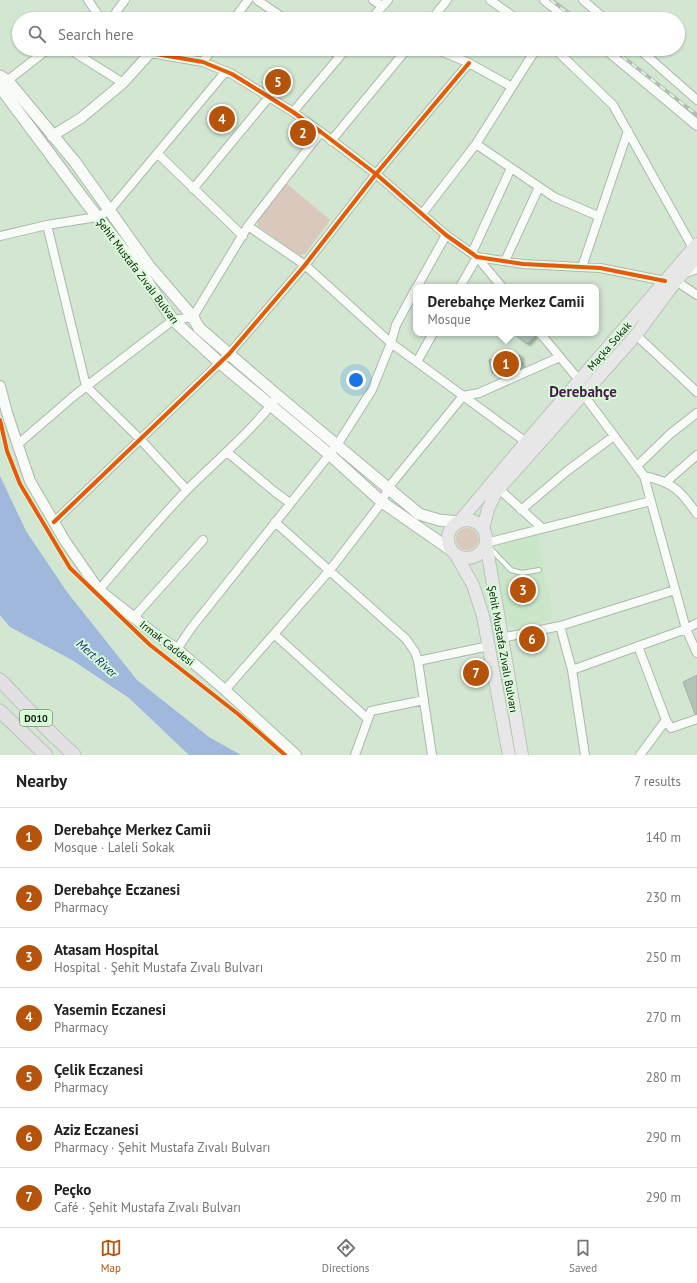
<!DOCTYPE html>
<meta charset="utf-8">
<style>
:root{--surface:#fff;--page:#f2f2f2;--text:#222;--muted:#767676;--line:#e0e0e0;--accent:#b45309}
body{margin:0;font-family:"PT Sans",sans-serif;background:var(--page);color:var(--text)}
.you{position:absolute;left:356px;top:380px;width:14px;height:14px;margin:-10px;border:3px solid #fff;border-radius:50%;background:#1a73e8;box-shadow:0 0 0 6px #1a73e833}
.badge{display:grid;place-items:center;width:26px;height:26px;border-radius:50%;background:var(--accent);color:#fff;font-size:13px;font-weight:700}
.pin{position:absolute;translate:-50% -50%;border:2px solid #fff;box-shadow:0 1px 4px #0006}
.popup{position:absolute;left:413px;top:284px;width:186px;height:52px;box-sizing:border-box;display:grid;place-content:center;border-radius:8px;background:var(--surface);filter:drop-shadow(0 1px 3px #0005);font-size:13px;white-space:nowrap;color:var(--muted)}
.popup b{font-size:15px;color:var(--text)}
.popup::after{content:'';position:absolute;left:50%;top:100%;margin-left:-8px;border:8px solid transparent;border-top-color:var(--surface)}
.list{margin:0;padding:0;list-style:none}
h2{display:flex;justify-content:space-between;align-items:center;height:52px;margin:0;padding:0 16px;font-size:17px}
h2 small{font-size:13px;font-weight:400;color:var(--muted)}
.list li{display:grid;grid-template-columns:26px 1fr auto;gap:12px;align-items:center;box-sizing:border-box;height:60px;padding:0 16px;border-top:1px solid var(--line)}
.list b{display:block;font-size:15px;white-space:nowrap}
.list p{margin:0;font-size:13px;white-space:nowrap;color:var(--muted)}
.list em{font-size:13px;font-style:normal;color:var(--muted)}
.icon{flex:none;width:22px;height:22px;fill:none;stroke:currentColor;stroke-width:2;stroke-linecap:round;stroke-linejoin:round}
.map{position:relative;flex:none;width:697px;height:755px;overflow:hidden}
.search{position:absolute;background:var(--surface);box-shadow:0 1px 3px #0004;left:12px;right:12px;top:12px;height:44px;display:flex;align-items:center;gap:10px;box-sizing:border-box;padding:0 14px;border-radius:22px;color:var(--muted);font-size:15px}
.sheet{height:472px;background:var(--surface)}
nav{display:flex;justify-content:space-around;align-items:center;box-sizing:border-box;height:56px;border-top:1px solid var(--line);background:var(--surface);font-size:11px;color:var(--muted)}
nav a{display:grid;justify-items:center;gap:2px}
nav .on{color:var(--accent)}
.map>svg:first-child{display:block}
.built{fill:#c9e7c8}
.green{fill:#dac8bc}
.water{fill:#9fb8dc}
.building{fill:#b3c4b7;stroke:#9fb0a3;filter:url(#shadow)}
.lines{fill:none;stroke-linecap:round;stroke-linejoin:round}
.service-casing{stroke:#abb9aa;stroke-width:6}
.minor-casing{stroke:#abb9aa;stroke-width:10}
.tertiary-casing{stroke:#abb9aa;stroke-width:12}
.secondary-casing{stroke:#abb9aa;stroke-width:13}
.primary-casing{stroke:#bbc4bb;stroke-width:14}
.trunk-casing{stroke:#bbc4bb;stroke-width:15}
.service{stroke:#f8fbf8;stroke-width:4}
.minor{stroke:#f8fbf8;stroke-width:8}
.tertiary{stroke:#f8fbf8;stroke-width:10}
.secondary{stroke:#f8fbf8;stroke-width:11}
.primary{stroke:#e7e7e8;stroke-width:12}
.trunk{stroke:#e2e0e2;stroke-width:13}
.rail-casing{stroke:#b4bab4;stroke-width:3.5}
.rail{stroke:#d8fbd7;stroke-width:2;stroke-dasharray:6;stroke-linecap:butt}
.cycleway-casing{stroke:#d8fbd7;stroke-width:6}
.cycleway{stroke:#e8590c;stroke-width:4}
.labels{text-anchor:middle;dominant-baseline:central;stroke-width:4;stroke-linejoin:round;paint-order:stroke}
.shield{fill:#d8fbd7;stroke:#4b5f4b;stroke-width:1}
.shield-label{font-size:10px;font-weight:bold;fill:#0f1c0f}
.street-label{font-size:11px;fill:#0f1c0f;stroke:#d8fbd7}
.water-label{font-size:12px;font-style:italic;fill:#163075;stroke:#d8fbd7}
.district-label{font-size:15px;font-weight:bold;fill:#481a4c;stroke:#d8fbd7}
</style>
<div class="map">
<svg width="697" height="755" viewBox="0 0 697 755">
<defs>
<filter id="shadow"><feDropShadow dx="3" dy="2" stdDeviation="1" flood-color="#0004"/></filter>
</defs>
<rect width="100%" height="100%" fill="#d3e6d2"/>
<path class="built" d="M537 532 553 619 517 629 504 624 494 560 497 549 505 541Z"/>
<path class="green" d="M286 183 330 220 305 254 299 255 258 226V218Z
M456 539a11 11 0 1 1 22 0a11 11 0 1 1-22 0Z"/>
<path class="water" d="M0 476 26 531 67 592 137 680 209 737 241 755H189L129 698 72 660 10 627 0 615Z"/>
<path class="building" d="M513 333H532L535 336 527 344Z
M520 355 522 368 492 373 489 360Z
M697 675V714H695L683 682Z"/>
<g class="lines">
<g class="service-casing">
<path id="service" d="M490 548 511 570 522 573 539 570"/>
</g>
<g class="minor-casing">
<path id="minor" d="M88 0 101 19
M257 0 285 19
M373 0 382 6
M490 0 517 19
M583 0 605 19
M91 19 98 15
M111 19 125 0
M234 19 248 0
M371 19 388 0
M432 19 447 0
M555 19 560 11
M69 49 123 83
M140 49 150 53 203 62 232 74 293 112 321 132 376 174 446 235 477 257 523 264 600 268 665 281
M329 49 340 56
M436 49 469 63 512 87
M555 49 613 105 693 248
M639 49 697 100
M203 62 212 49
M3 84 48 49
M293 112 346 49
M331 141 407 49
M476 144 554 197 598 216
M158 154 243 236
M193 189 269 97
M422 214 476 144 536 49
M47 225 86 386 140 439 187 490
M248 226 305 265 391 343 526 442
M0 236 47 225 97 217 110 210 226 71
M472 253 511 168
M477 257 502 287
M505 261 539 187
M582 267 628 131
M683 274 697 269
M676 281 697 295
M417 287 446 235
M460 287 477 257
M540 333 579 380
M636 335 697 392
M417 362 433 333
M583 394 644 476 686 629 697 653
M17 445 75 395 173 320 193 317 248 226 321 132
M227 452 275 492 290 503
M637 466 670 434 697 413
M644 476C673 482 681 491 697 514
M666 482 697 455
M499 489 542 528
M521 510 567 471 614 436
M54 522 229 354 305 265 376 174 469 63
M275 522 406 639 415 652 418 661 432 755
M486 543 651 501
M99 590C128 556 156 522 187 490 218 459 252 431 278 396
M134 617 203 540
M560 626 572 670 585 755
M274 634 368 719
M501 638 560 626 675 590
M638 646 666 720 671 728 697 719
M177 649 192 627 337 445 372 390 391 343 396 325 416 288
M418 661 489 646
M572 670 686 629 697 623
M225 690 330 570 382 502 388 488 463 396 479 393 560 357
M355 755 371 711 424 700
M640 755 666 720"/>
</g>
<g class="tertiary-casing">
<path id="tertiary" d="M545 0 570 19
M606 49 697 125
M52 136 81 118 123 83 150 53
M0 386 7 413 30 481 65 541 99 590 156 635 177 649 225 690 296 755"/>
</g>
<g class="secondary-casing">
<path id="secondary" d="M0 76 8 81 75 162 149 266 193 317 199 328 272 391 419 514 439 520 459 522
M0 87 85 201 141 272 173 320 220 363 329 454 382 502 451 550"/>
</g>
<g class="primary-casing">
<path id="primary" d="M448 539a19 19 0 1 1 38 0a19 19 0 1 1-38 0Z
M459 522 526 442 697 244
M483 529 488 509 496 492 636 335 676 281 697 257
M486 543 522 755
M456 555 473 585 483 616 509 755"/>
</g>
<g class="trunk-casing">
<path id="trunk" d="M0 680 49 731 74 755
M0 711 46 755"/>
</g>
<use href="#service" class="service"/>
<use href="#minor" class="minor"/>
<use href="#tertiary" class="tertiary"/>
<use href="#secondary" class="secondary"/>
<use href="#primary" class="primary"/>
<use href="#trunk" class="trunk"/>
<g class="rail-casing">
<path id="rail" d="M551 0 575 19
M613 49 697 115"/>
</g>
<use href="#rail" class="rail"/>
<g class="cycleway-casing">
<path id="cycleway" d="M140 49 150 53 203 62 232 74 293 112 321 132 376 174 446 235 477 257 523 264 600 268 665 281
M0 420 7 451 20 484 70 568 150 645 238 714 285 755
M54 522 229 354 305 265 376 174 469 63"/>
</g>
<use href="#cycleway" class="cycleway"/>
</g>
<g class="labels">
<rect class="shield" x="20" y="710" width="32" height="16" rx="3"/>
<g class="shield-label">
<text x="36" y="718">D010</text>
</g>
<g class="street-label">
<text transform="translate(138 271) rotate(53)">Şehit Mustafa Zıvalı Bulvarı</text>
<text transform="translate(609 346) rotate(-49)">Maçka Sokak</text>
<text transform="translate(167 643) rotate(38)">Irmak Caddesi</text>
<text transform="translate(503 649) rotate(80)">Şehit Mustafa Zıvalı Bulvarı</text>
</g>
<g class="water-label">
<text transform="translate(97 658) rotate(42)">Mert River</text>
</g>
<g class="district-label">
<text x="583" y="391">Derebahçe</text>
</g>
</g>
</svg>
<div class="you"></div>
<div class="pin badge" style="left:506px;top:364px">1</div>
<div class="popup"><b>Derebahçe Merkez Camii</b>Mosque</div>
<div class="pin badge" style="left:303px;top:133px">2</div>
<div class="pin badge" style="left:523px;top:590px">3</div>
<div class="pin badge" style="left:222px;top:119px">4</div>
<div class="pin badge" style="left:278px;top:82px">5</div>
<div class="pin badge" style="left:532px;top:639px">6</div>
<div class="pin badge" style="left:476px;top:673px">7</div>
<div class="search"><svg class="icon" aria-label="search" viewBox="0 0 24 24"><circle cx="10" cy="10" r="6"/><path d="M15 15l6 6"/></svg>Search here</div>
</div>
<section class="sheet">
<h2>Nearby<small>7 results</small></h2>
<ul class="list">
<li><span class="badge">1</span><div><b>Derebahçe Merkez Camii</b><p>Mosque · Laleli Sokak</p></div><em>140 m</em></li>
<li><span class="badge">2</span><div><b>Derebahçe Eczanesi</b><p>Pharmacy</p></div><em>230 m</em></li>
<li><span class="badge">3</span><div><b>Atasam Hospital</b><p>Hospital · Şehit Mustafa Zıvalı Bulvarı</p></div><em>250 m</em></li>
<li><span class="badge">4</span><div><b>Yasemin Eczanesi</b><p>Pharmacy</p></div><em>270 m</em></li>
<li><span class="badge">5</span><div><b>Çelik Eczanesi</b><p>Pharmacy</p></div><em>280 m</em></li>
<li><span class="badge">6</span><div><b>Aziz Eczanesi</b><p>Pharmacy · Şehit Mustafa Zıvalı Bulvarı</p></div><em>290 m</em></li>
<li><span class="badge">7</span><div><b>Peçko</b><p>Café · Şehit Mustafa Zıvalı Bulvarı</p></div><em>290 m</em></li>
</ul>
</section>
<nav>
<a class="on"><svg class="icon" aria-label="map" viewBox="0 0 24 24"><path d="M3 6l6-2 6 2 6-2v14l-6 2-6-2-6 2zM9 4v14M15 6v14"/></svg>Map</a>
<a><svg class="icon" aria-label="directions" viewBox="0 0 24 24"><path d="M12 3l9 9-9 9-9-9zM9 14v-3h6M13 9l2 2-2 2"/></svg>Directions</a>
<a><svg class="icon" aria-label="saved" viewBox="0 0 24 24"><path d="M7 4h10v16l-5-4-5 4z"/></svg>Saved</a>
</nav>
